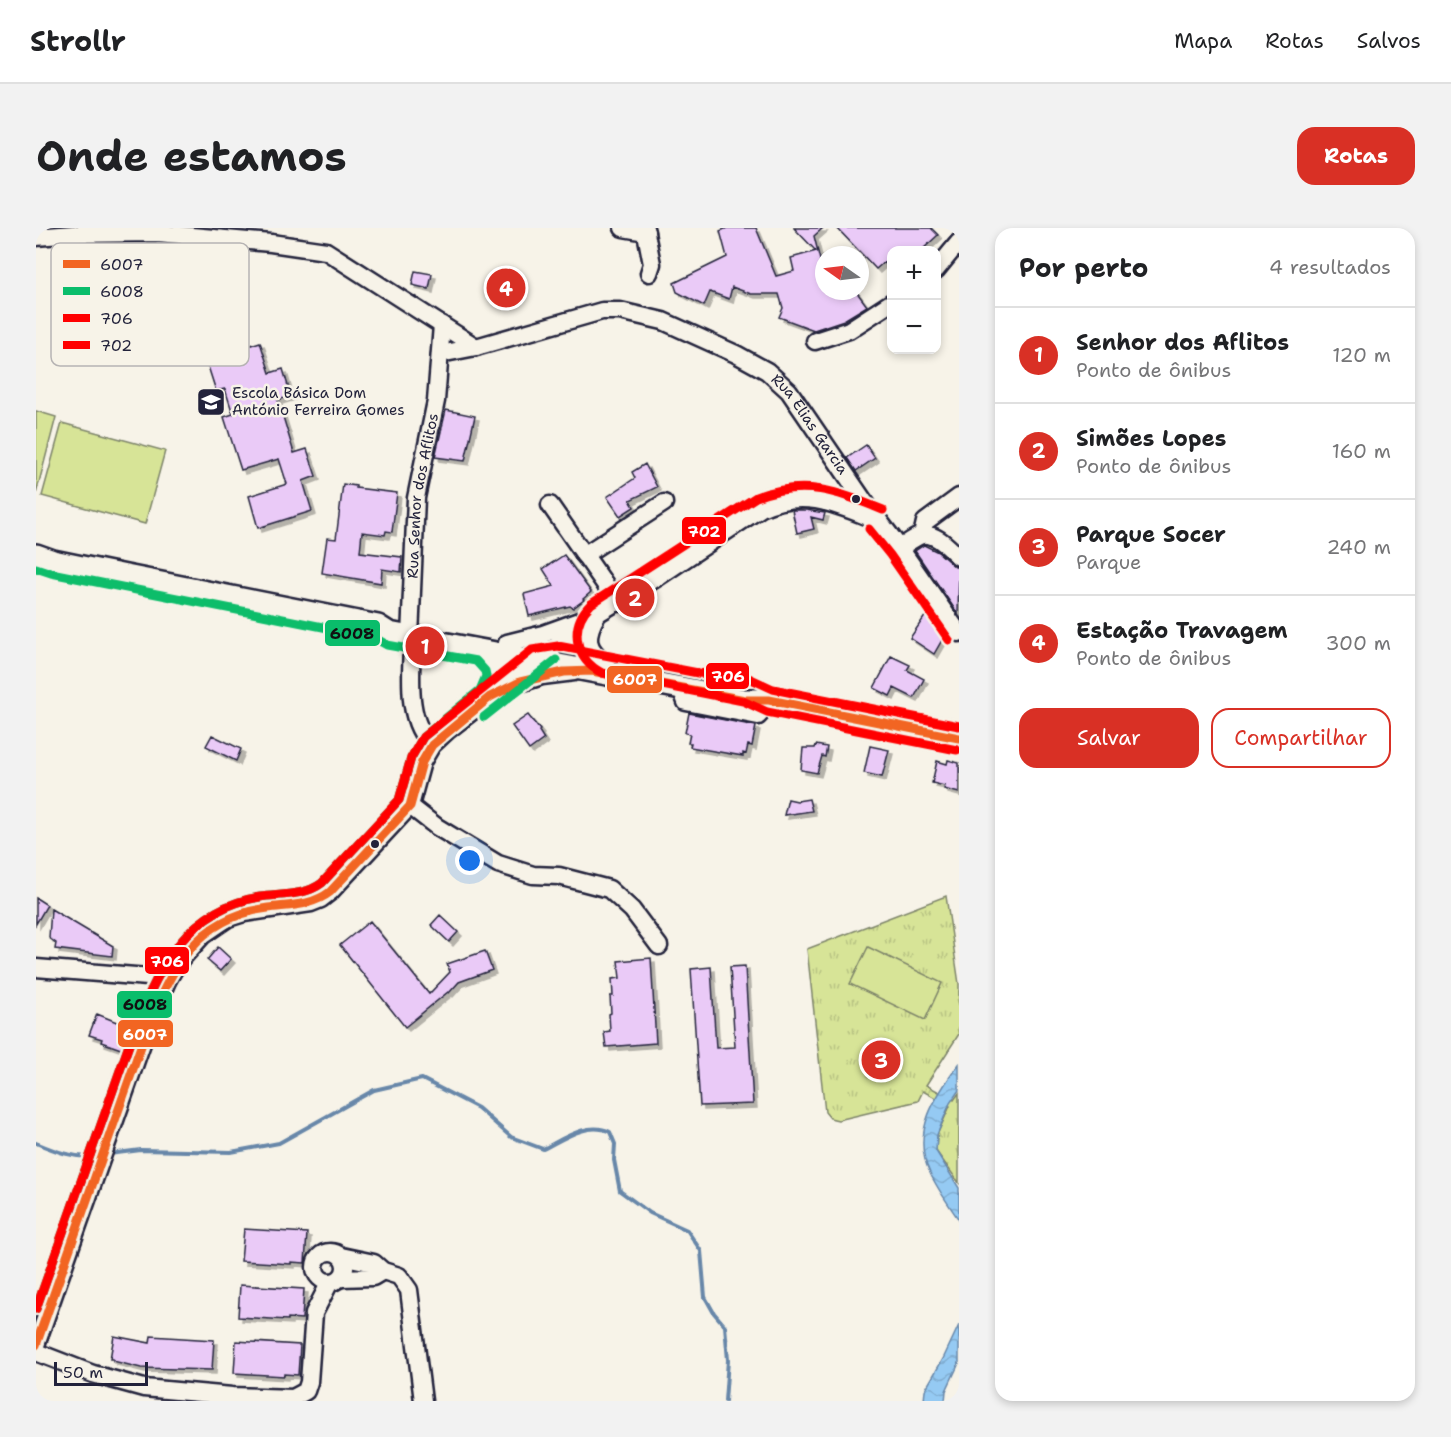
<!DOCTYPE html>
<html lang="pt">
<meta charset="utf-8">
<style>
:root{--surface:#fff;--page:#f2f2f2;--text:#202124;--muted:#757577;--line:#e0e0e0;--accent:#d93025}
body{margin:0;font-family:"Shantell Sans",sans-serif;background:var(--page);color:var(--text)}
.controls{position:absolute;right:18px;top:18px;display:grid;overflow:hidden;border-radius:12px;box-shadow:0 3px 9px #0003}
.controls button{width:54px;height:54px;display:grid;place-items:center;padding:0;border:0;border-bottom:2px solid var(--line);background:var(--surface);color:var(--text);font:30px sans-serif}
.compass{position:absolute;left:779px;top:18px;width:54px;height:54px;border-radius:50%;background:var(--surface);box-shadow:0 3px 9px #0003;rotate:284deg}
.scale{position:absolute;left:18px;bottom:15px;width:94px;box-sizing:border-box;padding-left:6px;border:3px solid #22223b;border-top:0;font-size:16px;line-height:21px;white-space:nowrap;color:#22223b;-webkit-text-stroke:4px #f7f3e8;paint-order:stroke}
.you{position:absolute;left:434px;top:633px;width:21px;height:21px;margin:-15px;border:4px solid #fff;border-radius:50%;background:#1a73e8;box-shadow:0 0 0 9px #1a73e833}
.badge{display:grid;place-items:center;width:39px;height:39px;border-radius:50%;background:var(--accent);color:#fff;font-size:20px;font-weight:700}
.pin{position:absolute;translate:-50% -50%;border:3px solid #fff;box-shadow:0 2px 6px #0006}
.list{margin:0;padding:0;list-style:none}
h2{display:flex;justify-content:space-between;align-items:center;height:78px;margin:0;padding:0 24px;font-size:26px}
h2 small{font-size:20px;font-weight:400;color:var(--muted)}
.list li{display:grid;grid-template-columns:39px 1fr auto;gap:18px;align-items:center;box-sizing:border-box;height:96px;padding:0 24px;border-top:2px solid var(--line)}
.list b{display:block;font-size:22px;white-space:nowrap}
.list p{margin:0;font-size:20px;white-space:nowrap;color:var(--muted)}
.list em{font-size:20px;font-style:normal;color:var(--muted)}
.actions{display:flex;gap:12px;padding:18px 24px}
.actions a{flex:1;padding:14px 0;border:2px solid var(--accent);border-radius:18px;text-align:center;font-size:21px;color:var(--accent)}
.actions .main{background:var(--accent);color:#fff}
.map{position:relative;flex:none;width:923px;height:1173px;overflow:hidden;border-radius:18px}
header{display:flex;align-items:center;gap:36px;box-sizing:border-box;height:84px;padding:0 30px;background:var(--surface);border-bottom:2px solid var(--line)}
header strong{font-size:28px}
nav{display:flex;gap:33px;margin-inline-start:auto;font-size:21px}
.intro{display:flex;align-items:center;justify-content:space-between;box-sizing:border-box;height:144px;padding:0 36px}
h1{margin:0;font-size:42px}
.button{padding:15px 27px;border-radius:18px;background:var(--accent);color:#fff;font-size:21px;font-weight:700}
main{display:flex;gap:36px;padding:0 36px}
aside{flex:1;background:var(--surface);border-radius:18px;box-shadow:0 3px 9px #0003}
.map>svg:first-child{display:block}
.grass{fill:url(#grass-tufts);stroke:#7c8369;stroke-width:1.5}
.pitch{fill:#d7e497;stroke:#7c8369;stroke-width:1.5}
.water{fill:url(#water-waves);stroke:#6787a9;stroke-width:1.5}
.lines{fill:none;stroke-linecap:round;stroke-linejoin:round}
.stream{stroke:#6787a9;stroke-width:4}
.building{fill:#eacaf7;stroke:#22223b;stroke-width:1.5;filter:url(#shadow)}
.minor-casing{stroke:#22223b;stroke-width:21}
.major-casing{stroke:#22223b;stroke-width:26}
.minor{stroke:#f7f3e8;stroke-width:16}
.major{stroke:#f7f3e8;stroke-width:21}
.bus-1-casing{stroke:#f7f3e8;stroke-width:14}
.bus-2-casing{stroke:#f7f3e8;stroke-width:14}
.bus-3-casing{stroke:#f7f3e8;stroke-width:14}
.bus-4-casing{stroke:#f7f3e8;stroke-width:14}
.bus-1{stroke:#f26522;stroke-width:9}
.bus-2{stroke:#0abd6b;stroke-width:9}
.bus-3{stroke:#f00;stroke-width:9}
.bus-4{stroke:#f00;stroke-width:9}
.bus-dot{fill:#22223b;stroke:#f7f3e8;stroke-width:2}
.labels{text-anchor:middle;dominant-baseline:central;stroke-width:5;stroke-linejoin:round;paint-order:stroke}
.poi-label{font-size:15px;fill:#22223b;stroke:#f7f3e8;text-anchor:start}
.street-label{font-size:15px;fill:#22223b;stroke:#f7f3e8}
.key{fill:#f7f3e8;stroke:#b7b4b4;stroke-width:1.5}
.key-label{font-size:16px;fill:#22223b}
.line-badge{stroke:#f7f3e8;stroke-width:2}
.badge-label{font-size:16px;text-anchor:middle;font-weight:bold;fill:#fff}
.pale-badge-label{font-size:16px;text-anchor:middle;font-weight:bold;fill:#111}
</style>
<header>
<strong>Strollr</strong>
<nav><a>Mapa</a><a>Rotas</a><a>Salvos</a></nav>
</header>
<div class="intro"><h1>Onde estamos</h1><a class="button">Rotas</a></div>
<main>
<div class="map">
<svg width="923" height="1173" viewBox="0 0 923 1173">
<defs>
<pattern id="grass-tufts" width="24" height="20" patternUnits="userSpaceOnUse" patternTransform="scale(1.5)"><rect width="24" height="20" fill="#d7e497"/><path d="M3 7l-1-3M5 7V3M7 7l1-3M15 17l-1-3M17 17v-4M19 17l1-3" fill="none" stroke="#b8c383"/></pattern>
<pattern id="water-waves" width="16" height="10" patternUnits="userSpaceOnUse" patternTransform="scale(1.5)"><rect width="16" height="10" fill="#95caf3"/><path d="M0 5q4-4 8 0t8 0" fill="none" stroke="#80add1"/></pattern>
<filter id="shadow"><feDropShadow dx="4" dy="4" stdDeviation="0" flood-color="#0004"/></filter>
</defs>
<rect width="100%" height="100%" fill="#f7f3e8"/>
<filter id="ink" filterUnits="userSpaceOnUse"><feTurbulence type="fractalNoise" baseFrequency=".0167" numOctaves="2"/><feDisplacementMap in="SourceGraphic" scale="12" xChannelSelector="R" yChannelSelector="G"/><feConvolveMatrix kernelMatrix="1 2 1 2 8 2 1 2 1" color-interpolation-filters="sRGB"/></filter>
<g filter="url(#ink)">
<path class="grass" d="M910 668 923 756V806L890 857 918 872 923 865V955L900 923 901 907 914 878 887 863 882 873 802 892 794 890 789 884 771 721Z"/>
<path class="pitch" d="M0 183 20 189 0 266Z
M26 195 129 223 109 296 6 268Z
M832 719 906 755 889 792 814 756Z"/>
<path class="water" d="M923 836V862L914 875 901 907 900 923 923 960V992C913 977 902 962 894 945 874 905 900 867 923 836Z
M923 1097V1135L910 1163 909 1173H888L889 1162 907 1131Z"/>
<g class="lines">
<path class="stream" d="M0 915C19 923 39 931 60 928
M73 926 105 922 195 924 243 915 338 862 386 851 442 880 475 909 507 921C527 911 552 893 574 904L579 916 578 932 584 963 614 985 651 1002 665 1023 669 1069 678 1085 689 1098 692 1132 689 1173"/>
</g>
<path class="building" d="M691 0H720L740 48 758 43 755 30 780 23 758 0H787L778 8 788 48V63H820L831 78 808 92 778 102 743 89 747 80 743 66H715L696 59 693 71 674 64 668 78 641 64 638 55 691 29 684 3Z
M801 0H895L902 7 886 22H855V42L848 34 840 41Z
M379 43 396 46 393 61 376 57Z
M224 114 234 145 247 141 255 168 242 172 258 225 271 221 280 248 267 253 276 283 222 300 213 268 251 256 243 231 205 242 188 189 197 186 189 161 180 163 170 132Z
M410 182 439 188 429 233 399 229Z
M830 217 839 230 820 243 811 230Z
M609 236 621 259 594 272 598 279 584 288 571 269 599 250 596 244Z
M307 256 320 258V260L361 265 356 304 350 303 349 307 326 304 324 324 366 329 365 344 346 341 345 355 286 345 291 310 300 311Z
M756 282H770L789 285 787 292 775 289 778 301 761 305Z
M888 317 902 324 919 339H923L922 386 879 323Z
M528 327 555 364 547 371 548 372 537 380 534 378 493 388 488 366 518 358 507 341Z
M894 381 910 405 898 426 874 410Z
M855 428 874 437 871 442 888 451 878 470 858 460 854 468 838 460Z
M653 485 720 498 716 518 712 517 710 526 707 525V528L654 519 655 515H652L654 506 649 505Z
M492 487 504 502 503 503 508 511 493 522 476 498Z
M176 507 205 521 200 533 170 518Z
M780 517 791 519 789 529 786 528 781 545 765 542 767 520H779Z
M834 518 853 522 846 549 828 545Z
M912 532 923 535V565L908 561 909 558 896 555 901 533 911 536Z
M752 571 761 573 773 571 776 583 748 587Z
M0 670 11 677 0 696Z
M15 681 77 718 76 728 19 721 20 715 13 710Z
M404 687 422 704 413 714 395 697Z
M334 693 393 766 414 744 411 736 449 723 456 742 423 754 413 765 412 764 369 799 304 717Z
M182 719 195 731 184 743 171 732Z
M615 730 620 815 570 819 568 804 574 803 573 786 575 785 574 768H577L576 751 584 750 582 733Z
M709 738 717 876 664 878 655 741 675 739 680 820 699 819 694 739Z
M61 786 93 799 85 821 65 814 66 811 53 807Z
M208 1001 271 1005 269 1035 255 1034V1036L205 1033Z
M204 1057 268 1061 266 1091 252 1090V1092L202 1089Z
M78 1108 114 1115 115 1108 178 1112 176 1142 105 1140 77 1133V1131H74Z
M200 1113 264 1117 262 1147 248 1146V1148L198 1145Z"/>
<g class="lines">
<g class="minor-casing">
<g id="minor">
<path d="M587 0 610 4"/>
<path d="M609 0 616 36 613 45"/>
<path d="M0 9 37 6 121 5 235 15 290 23 440 119"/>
<path d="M900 42 923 14"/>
<path d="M779 113 813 102 856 74"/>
<path id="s1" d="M404 126 440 119 566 83H584L627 93 700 126 731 143 753 163 828 273 864 320 923 405"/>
<path d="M514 277 582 375"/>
<path d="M886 307 889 294 923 269"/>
<path d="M864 320C870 316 879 309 886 307 900 304 914 321 923 329"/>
<path d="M548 327 628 275"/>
<path d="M561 387C549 408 549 421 570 434"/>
<path id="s2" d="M374 409 380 270 400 173 406 97"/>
<path d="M471 415 507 406 543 393"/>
<path d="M376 418C375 449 370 494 396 517"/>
<path d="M445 422C465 436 466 448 454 469"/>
<path d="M476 458 506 448 538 444"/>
<path d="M645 460 650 474 722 488 736 473"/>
<path d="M374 578 401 599 462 636 497 647 523 648 573 661 596 682 623 718"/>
<path d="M0 740 112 749 131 753"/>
<circle cx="294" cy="1039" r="15"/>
<path d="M305 1028 338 1035 347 1043 363 1048 373 1062 387 1173"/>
<path d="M305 1050 337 1049 347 1043"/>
<path d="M0 1117 111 801 131 753 141 736 167 707 192 690 208 685 275 675 285 671 294 664 374 578 386 534 396 517 411 503 561 386 622 349 725 280C768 260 802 277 842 293"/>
<path d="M0 1124 57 1146 108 1160 196 1168 257 1170 270 1163 273 1154 278 1085 294 1054"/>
</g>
</g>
<g class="major-casing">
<path id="major" d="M0 327 17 333 90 348 342 398 353 405 709 472H733L923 510"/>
</g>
<use href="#minor" class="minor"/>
<use href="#major" class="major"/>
<g class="bus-1-casing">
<path id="bus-1" d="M0 1117 111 801C135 740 161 689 232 680 254 677 276 678 294 664L374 578 386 534 396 517 454 469 484 454 528 444 556 443 709 472H733L923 510"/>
</g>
<g class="bus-2-casing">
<path id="bus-2" d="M0 340 15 345 337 409 351 417 440 433 449 443 450 448 444 462 387 509 375 530 363 572 286 655C269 668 245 666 224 669 153 680 125 735 100 797L0 1081
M448 489 520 432"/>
</g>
<g class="bus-3-casing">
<path id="bus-3" d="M0 1081 100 797C125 735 153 680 224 669 245 666 269 668 286 655L363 572 375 530 387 509 496 422 522 418 662 445 713 450 737 461 923 498"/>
</g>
<g class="bus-4-casing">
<path id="bus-4" d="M847 282C801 263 768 251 720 269L555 376C532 399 539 431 566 445L707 473 731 484 921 522
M833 301 854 327 913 412"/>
</g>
<use href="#bus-1" class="bus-1"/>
<use href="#bus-2" class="bus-2"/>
<use href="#bus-3" class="bus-3"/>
<use href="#bus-4" class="bus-4"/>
</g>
</g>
<defs>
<g id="school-square" transform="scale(1.5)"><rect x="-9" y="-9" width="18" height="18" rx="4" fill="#22223b" stroke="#f7f3e8"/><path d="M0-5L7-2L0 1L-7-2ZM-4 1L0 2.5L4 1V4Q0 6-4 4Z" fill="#fff"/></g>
</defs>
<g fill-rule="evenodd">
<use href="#school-square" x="175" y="174"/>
</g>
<g class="bus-dot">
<circle cx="820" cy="271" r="5"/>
<circle cx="339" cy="616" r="5"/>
</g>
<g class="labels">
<g class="poi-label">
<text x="196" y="165">Escola Básica Dom<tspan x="196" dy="17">António Ferreira Gomes</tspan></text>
</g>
<g class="street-label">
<text stroke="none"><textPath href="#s1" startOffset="414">Rua Elias Garcia</textPath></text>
<text stroke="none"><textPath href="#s2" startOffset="142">Rua Senhor dos Aflitos</textPath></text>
</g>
</g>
<rect x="15" y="15" width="198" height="123" rx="9" class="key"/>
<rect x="27" y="32" width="27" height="8" fill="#f26522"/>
<rect x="27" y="59" width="27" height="8" fill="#0abd6b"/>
<rect x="27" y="86" width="27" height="8" fill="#f00"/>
<rect x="27" y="113" width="27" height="8" fill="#f00"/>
<g class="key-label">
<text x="64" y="42">6007</text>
<text x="64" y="69">6008</text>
<text x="64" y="96">706</text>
<text x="64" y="123">702</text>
</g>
<g class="line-badge">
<rect x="645" y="288" width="46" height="29" rx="6" fill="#f00"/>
<rect x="288" y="391" width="57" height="28" rx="6" fill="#0abd6b"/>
<rect x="669" y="434" width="45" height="28" rx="6" fill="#f00"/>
<rect x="570" y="437" width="57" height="29" rx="6" fill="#f26522"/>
<rect x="108" y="718" width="46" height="29" rx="6" fill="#f00"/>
<rect x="80" y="762" width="57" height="29" rx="6" fill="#0abd6b"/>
<rect x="81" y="791" width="57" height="29" rx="6" fill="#f26522"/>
</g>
<g class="badge-label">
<text x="668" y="309">702</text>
<text x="692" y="454">706</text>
<text x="599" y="457">6007</text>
<text x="131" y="739">706</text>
<text x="109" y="812">6007</text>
</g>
<g class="pale-badge-label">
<text x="316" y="411">6008</text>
<text x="109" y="782">6008</text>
</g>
</svg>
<div class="controls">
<button>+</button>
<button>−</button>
</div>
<svg class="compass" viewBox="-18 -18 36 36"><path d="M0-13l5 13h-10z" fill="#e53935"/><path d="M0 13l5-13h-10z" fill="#757577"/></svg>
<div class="scale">50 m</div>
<div class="you"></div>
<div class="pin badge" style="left:389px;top:418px">1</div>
<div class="pin badge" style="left:599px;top:370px">2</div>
<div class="pin badge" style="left:845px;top:832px">3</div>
<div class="pin badge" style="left:470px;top:60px">4</div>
</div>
<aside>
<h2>Por perto<small>4 resultados</small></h2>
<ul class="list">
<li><span class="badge">1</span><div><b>Senhor dos Aflitos</b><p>Ponto de ônibus</p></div><em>120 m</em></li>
<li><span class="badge">2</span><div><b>Simões Lopes</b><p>Ponto de ônibus</p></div><em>160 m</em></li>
<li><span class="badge">3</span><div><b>Parque Socer</b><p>Parque</p></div><em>240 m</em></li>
<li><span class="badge">4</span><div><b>Estação Travagem</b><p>Ponto de ônibus</p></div><em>300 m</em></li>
</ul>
<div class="actions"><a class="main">Salvar</a><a>Compartilhar</a></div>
</aside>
</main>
